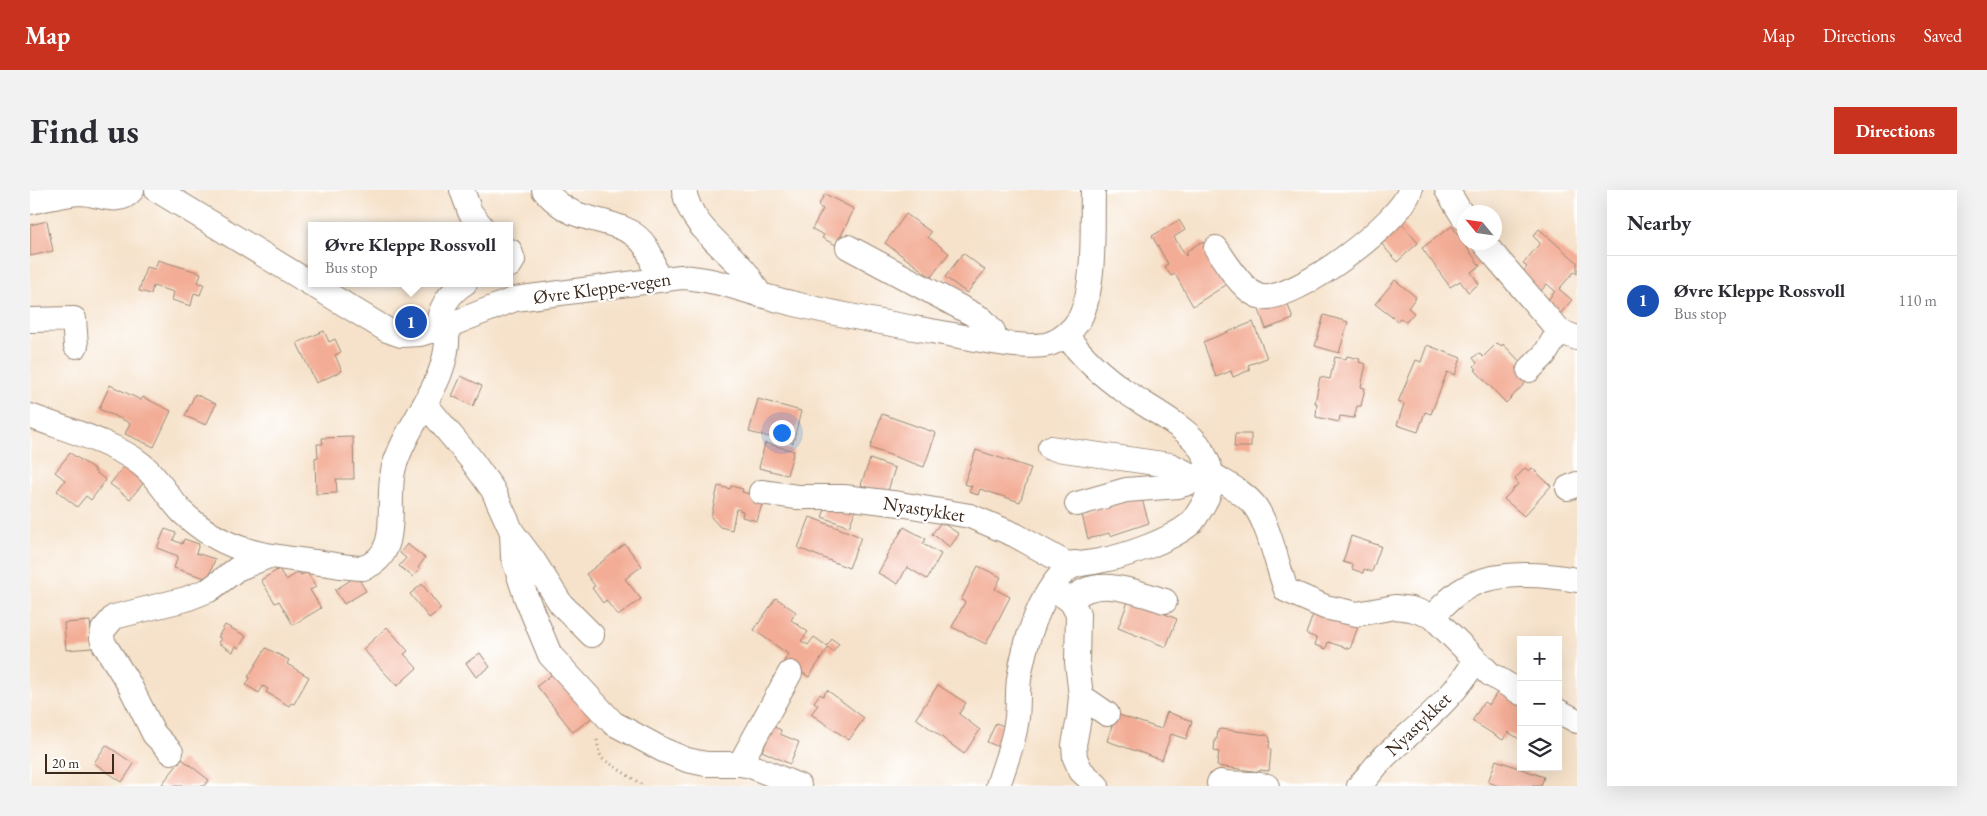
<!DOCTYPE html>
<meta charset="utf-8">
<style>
:root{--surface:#fff;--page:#f2f2f3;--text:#2b2b33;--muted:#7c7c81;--line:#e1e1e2;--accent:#c8321e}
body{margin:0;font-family:"EB Garamond",serif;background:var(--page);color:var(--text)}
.controls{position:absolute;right:15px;bottom:15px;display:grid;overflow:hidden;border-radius:0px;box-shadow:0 5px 20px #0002}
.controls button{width:45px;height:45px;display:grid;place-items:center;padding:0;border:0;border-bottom:1px solid var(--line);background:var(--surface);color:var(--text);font:25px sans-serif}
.compass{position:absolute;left:1427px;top:15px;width:45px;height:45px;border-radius:50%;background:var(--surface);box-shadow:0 5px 20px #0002;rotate:299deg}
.scale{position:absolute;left:15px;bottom:12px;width:69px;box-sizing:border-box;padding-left:5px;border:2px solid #3b2a1e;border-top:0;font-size:14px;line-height:18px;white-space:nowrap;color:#3b2a1e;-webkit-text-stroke:4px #fff;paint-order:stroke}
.you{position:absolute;left:751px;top:242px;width:18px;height:18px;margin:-12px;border:4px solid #fff;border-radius:50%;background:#1a73e8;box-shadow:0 0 0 8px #1a73e833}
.badge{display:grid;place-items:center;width:32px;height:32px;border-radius:50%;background:var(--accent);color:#fff;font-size:16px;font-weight:700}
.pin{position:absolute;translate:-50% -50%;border:2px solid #fff;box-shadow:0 1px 5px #0006}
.popup{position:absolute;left:278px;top:32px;width:205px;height:65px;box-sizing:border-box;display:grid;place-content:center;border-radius:0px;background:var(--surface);filter:drop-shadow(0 1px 4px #0005);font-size:16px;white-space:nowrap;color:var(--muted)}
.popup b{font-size:19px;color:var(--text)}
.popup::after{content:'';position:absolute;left:50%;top:100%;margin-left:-10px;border:10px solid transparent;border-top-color:var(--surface)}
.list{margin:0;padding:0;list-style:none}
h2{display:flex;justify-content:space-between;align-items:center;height:65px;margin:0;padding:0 20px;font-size:21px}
h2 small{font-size:16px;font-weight:400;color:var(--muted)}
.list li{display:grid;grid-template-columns:32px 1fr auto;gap:15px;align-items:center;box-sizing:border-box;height:90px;padding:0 20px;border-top:1px solid var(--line)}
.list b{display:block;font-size:19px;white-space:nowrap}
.list p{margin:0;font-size:16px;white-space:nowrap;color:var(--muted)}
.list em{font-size:16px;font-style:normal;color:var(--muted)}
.icon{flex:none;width:28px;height:28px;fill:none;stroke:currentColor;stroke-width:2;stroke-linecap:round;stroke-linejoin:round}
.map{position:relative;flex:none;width:1547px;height:596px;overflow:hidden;border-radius:0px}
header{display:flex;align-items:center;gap:30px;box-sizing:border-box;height:70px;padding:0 25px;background:var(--accent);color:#fff}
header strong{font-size:24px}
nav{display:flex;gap:28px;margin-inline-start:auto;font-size:18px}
.intro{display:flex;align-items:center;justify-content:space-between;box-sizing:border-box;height:120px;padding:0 30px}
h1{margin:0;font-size:35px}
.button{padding:12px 22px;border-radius:0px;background:var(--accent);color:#fff;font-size:18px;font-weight:700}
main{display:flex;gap:30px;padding:0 30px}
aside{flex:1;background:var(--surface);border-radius:0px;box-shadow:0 5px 20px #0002}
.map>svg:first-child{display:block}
.building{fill:#f3ad96}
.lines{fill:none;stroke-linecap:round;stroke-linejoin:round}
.minor-casing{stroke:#988674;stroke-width:26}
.path{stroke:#988674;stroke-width:3;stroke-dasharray:1 4;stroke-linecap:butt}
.minor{stroke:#fff;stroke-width:24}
.labels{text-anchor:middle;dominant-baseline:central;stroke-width:4.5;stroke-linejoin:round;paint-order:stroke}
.street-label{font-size:19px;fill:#3b2a1e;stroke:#fff}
</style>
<header>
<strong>Map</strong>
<nav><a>Map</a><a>Directions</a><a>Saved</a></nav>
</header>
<div class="intro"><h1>Find us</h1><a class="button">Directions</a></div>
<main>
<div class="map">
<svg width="1547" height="596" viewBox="0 0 1547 596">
<rect width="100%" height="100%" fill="#fff"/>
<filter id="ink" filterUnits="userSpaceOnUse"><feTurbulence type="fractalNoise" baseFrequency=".02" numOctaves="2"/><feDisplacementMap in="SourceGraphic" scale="10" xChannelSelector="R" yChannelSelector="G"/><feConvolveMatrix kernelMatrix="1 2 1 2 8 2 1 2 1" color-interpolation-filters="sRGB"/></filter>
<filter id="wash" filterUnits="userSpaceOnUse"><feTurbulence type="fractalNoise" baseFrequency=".0096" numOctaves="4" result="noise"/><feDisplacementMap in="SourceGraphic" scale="20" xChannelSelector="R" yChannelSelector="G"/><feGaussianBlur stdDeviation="1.12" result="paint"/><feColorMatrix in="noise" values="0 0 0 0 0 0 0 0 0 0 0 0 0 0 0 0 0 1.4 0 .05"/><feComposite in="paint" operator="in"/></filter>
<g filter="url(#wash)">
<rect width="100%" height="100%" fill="#f6e2ca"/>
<g id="blocks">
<path class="building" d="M795 4 824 19 808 52V56L792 48 794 45 782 39 793 19 788 16Z
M876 24 901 42 898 47 919 63 901 87 855 53Z
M1149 30 1155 40 1144 47 1156 66 1157 61 1171 52 1174 53 1199 93 1163 116 1145 84 1141 86 1134 76 1138 74 1122 46Z
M17 31 23 61 0 66V35Z
M1372 34 1388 53 1367 72 1351 53Z
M1422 36 1450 76 1441 82 1449 94 1438 102 1430 91 1420 97 1392 58Z
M1509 39 1547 72V84L1544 82 1529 99 1542 110 1530 124 1516 112 1525 101 1517 94 1510 102 1490 85 1497 77 1493 74 1510 53 1503 46Z
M933 63 955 80 937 103 915 87Z
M128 70 171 83 168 93 174 94 170 105 164 103 161 116 142 110 144 102 123 96 121 104 109 101 116 77 125 79Z
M1365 90 1386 107 1378 118 1384 123 1376 132 1370 128 1367 131 1345 114Z
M1255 107 1263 129 1236 139 1228 117Z
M1294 125 1318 132 1309 163 1285 156Z
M1223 132 1237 168 1218 175 1220 180 1203 187 1201 181 1186 187 1173 152Z
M294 141 299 152 305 149 311 162 305 165 312 181 286 193 267 153Z
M1467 153 1472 156 1473 154 1503 185 1476 213 1445 180 1447 179 1444 176 1447 173 1443 168 1449 163 1453 167Z
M1397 155 1431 168 1425 185 1417 182 1401 224 1395 222 1388 242 1367 235 1374 214 1368 212 1386 170 1391 172Z
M1317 166 1330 169 1329 172 1336 174 1331 197 1335 198 1331 216H1327L1324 228 1310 226 1309 232 1286 227 1287 213H1285L1290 187 1300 189 1305 167 1316 169Z
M431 186 452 196 443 216 422 206Z
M80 195 111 210 113 207 141 221 124 257 95 244 100 233 69 219Z
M165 204 186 214 176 235 155 226Z
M728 209 771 221 763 253 719 242Z
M852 224 906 243 894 277 840 258Z
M1205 244H1221V257H1204Z
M323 247 324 289H306L307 303 286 304 285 268 288 267 287 254H293L292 248Z
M735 253 764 261 757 285 729 278Z
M946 260 1001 278 990 312 950 299 948 305 939 302 942 296 934 294Z
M40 263 66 280 64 281 76 290 61 310 56 306 47 317 27 301 35 290 25 282Z
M840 269 865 278 857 304 831 295Z
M96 274 116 290 100 309 80 294Z
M1495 278 1499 281 1502 278 1521 296 1494 326 1474 309 1488 294 1485 289Z
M688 296 700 299 701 296 713 299 712 302 734 308 727 331 712 327 713 321 706 319 702 340 690 337 681 327Z
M1111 306 1119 333 1080 346 1079 343 1058 349 1052 325Z
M799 309 826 319 819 337 792 327Z
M780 327 831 347 819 378 768 358Z
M911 332 929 344 920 357 902 344Z
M874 337 896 349 893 354 911 364 897 389 877 377 868 394 848 383 857 367 856 366Z
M135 339 146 343 143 350 152 354 154 349 169 354 166 363 185 369 178 389 144 378 148 366 127 358Z
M1321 346 1351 356 1342 382 1334 379 1333 383 1322 379 1323 375 1313 372Z
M377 354 395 368 388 378 390 379 383 387 369 376 376 368 370 363Z
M595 354 612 376 595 389 611 409 588 426 576 410 573 413 562 398 565 396 556 384Z
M948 376 971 387 965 399 980 407 956 454 922 437 935 412 931 410Z
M249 379 256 390 269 382 271 385 277 382 286 397 280 400 291 418 263 435 249 411 245 413 231 390Z
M327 386 336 401 314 414 305 400Z
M392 394 411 419 399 428 380 404Z
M746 408 766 422 761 430 778 442 771 451 778 455 784 447 797 456 802 449 809 454 803 462 798 458 779 487 754 471 758 464 724 440Z
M1099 409 1147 429 1136 457 1088 438Z
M1285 419 1329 434 1320 459 1298 452 1296 459 1285 455 1287 448 1276 444Z
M60 431 62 458 36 460 34 433Z
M195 435 216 446 209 458 206 456 203 462 188 453 191 448 188 447Z
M357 437 378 461 374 464 387 478 367 496 333 459Z
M236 458 259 470 257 474 279 487 264 514 261 513 259 516 236 502 238 499 233 496 229 503 216 495 220 488 218 487Z
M450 463 460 477 446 487 436 473Z
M525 482 563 527 543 542 507 496Z
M908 495 936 513 929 524 950 540 934 564 886 528Z
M797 500 834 528 819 550 781 524 788 515 784 512 790 504 793 506Z
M1468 501 1491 515V550L1478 542 1473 550 1442 531 1454 512 1459 515Z
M1137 522 1162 531 1156 549 1141 544 1132 570 1077 551 1086 524 1131 539Z
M966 533 979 538 971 558 957 552Z
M740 535 751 540 750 544 769 552 760 574 732 561 741 542Z
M1191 539 1237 545 1240 548 1239 557 1241 560 1239 581 1230 580V582L1187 576 1189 562 1184 561 1185 549H1187L1188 540Z
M76 555 104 574 92 592 64 573Z
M152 569 179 590 174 596H135L132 594Z
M1466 570 1514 587 1511 596H1469L1458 592Z"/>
</g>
</g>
<g filter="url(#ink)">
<use href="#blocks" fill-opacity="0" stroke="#988674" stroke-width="1"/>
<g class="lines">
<g class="minor-casing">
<path id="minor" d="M127 0 357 140 371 145 390 144 417 136 485 109 651 87C690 89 724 105 761 113 817 127 873 136 929 146 953 150 996 160 1019 154 1032 150 1044 139 1050 128 1066 95 1062 36 1063 0
M432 0 440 22 451 36
M514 0C523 10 532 18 544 23 568 33 601 33 616 57 623 67 624 79 626 90
M654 0C660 35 691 54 713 79 720 87 725 97 730 105
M1417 0 1434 28
M0 12C16 9 34 4 50 3 69 3 88 17 102 0
M1453 52 1529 141 1547 148
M818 57 952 129 963 141 965 152
M1186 58C1196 72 1214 104 1232 107 1266 111 1371 32 1380 0
M480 61 483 70 480 75
M0 130 44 129 46 156
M407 140C409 120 417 104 435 93
M1499 180 1515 164 1529 141
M395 214 440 268 463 300 482 342 483 367 496 407 520 465 583 533 633 560 657 570 676 574H710L721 576 769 596
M0 226C34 239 83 252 111 274 128 287 138 308 153 323 195 362 230 365 285 372 301 374 317 378 333 378 375 364 354 310 364 277 379 227 422 191 417 136
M1020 258 1140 275 1171 290
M1538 298 1547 294
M731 302 767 307H814L870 314 940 326 985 345 1037 374 1046 373
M1047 314 1096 300 1148 296 1183 285C1197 294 1213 302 1224 315 1238 332 1248 378 1256 400L1295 417 1327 424 1365 417 1381 419 1402 426 1460 484 1491 503
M482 342 503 370 531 414 562 445
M1022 398 1041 411 1048 424 1047 472 1051 506 1077 524
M1041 411C1064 384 1106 402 1135 411
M1402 426C1413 417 1421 406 1434 399 1463 380 1514 384 1547 390
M1051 506 1049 528 1044 555 1045 568 1051 581 1067 596
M1528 521 1547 531
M141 562 124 544 99 494 74 454 72 448 73 440 84 427 156 409 179 400 207 379 239 366
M710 574 760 483
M1191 592 1189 593 1223 594 1237 596
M968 596C974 576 983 555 986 534 989 519 987 504 989 489 994 455 1009 406 1034 382 1045 372 1056 374 1069 371 1096 366 1139 351 1160 334 1165 329 1169 322 1173 315 1186 293 1184 281 1171 259 1159 238 1117 217 1096 202 1074 187 1052 167 1036 145
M1329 596C1338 587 1345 576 1354 567 1384 538 1426 508 1445 470"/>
</g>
<path class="path" d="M567 550 569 563 573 569 614 596"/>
<use href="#minor" class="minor"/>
</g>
</g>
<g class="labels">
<g class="street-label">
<text transform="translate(572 98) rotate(-8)">Øvre Kleppe-vegen</text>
<text transform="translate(894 319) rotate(9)">Nyastykket</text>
<text transform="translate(1388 534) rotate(-44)">Nyastykket</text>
</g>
</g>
</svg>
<div class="controls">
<button>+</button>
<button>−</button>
<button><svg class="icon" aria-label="layers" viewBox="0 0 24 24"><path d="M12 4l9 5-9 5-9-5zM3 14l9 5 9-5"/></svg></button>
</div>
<svg class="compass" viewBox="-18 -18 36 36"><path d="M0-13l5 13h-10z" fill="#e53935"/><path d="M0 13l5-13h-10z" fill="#7c7c81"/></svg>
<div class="scale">20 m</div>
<div class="you"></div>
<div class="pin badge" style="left:381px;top:132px;background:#1a4fb4">1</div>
<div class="popup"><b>Øvre Kleppe Rossvoll</b>Bus stop</div>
</div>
<aside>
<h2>Nearby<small></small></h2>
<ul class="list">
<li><span class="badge" style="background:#1a4fb4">1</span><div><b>Øvre Kleppe Rossvoll</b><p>Bus stop</p></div><em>110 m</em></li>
</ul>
</aside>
</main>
